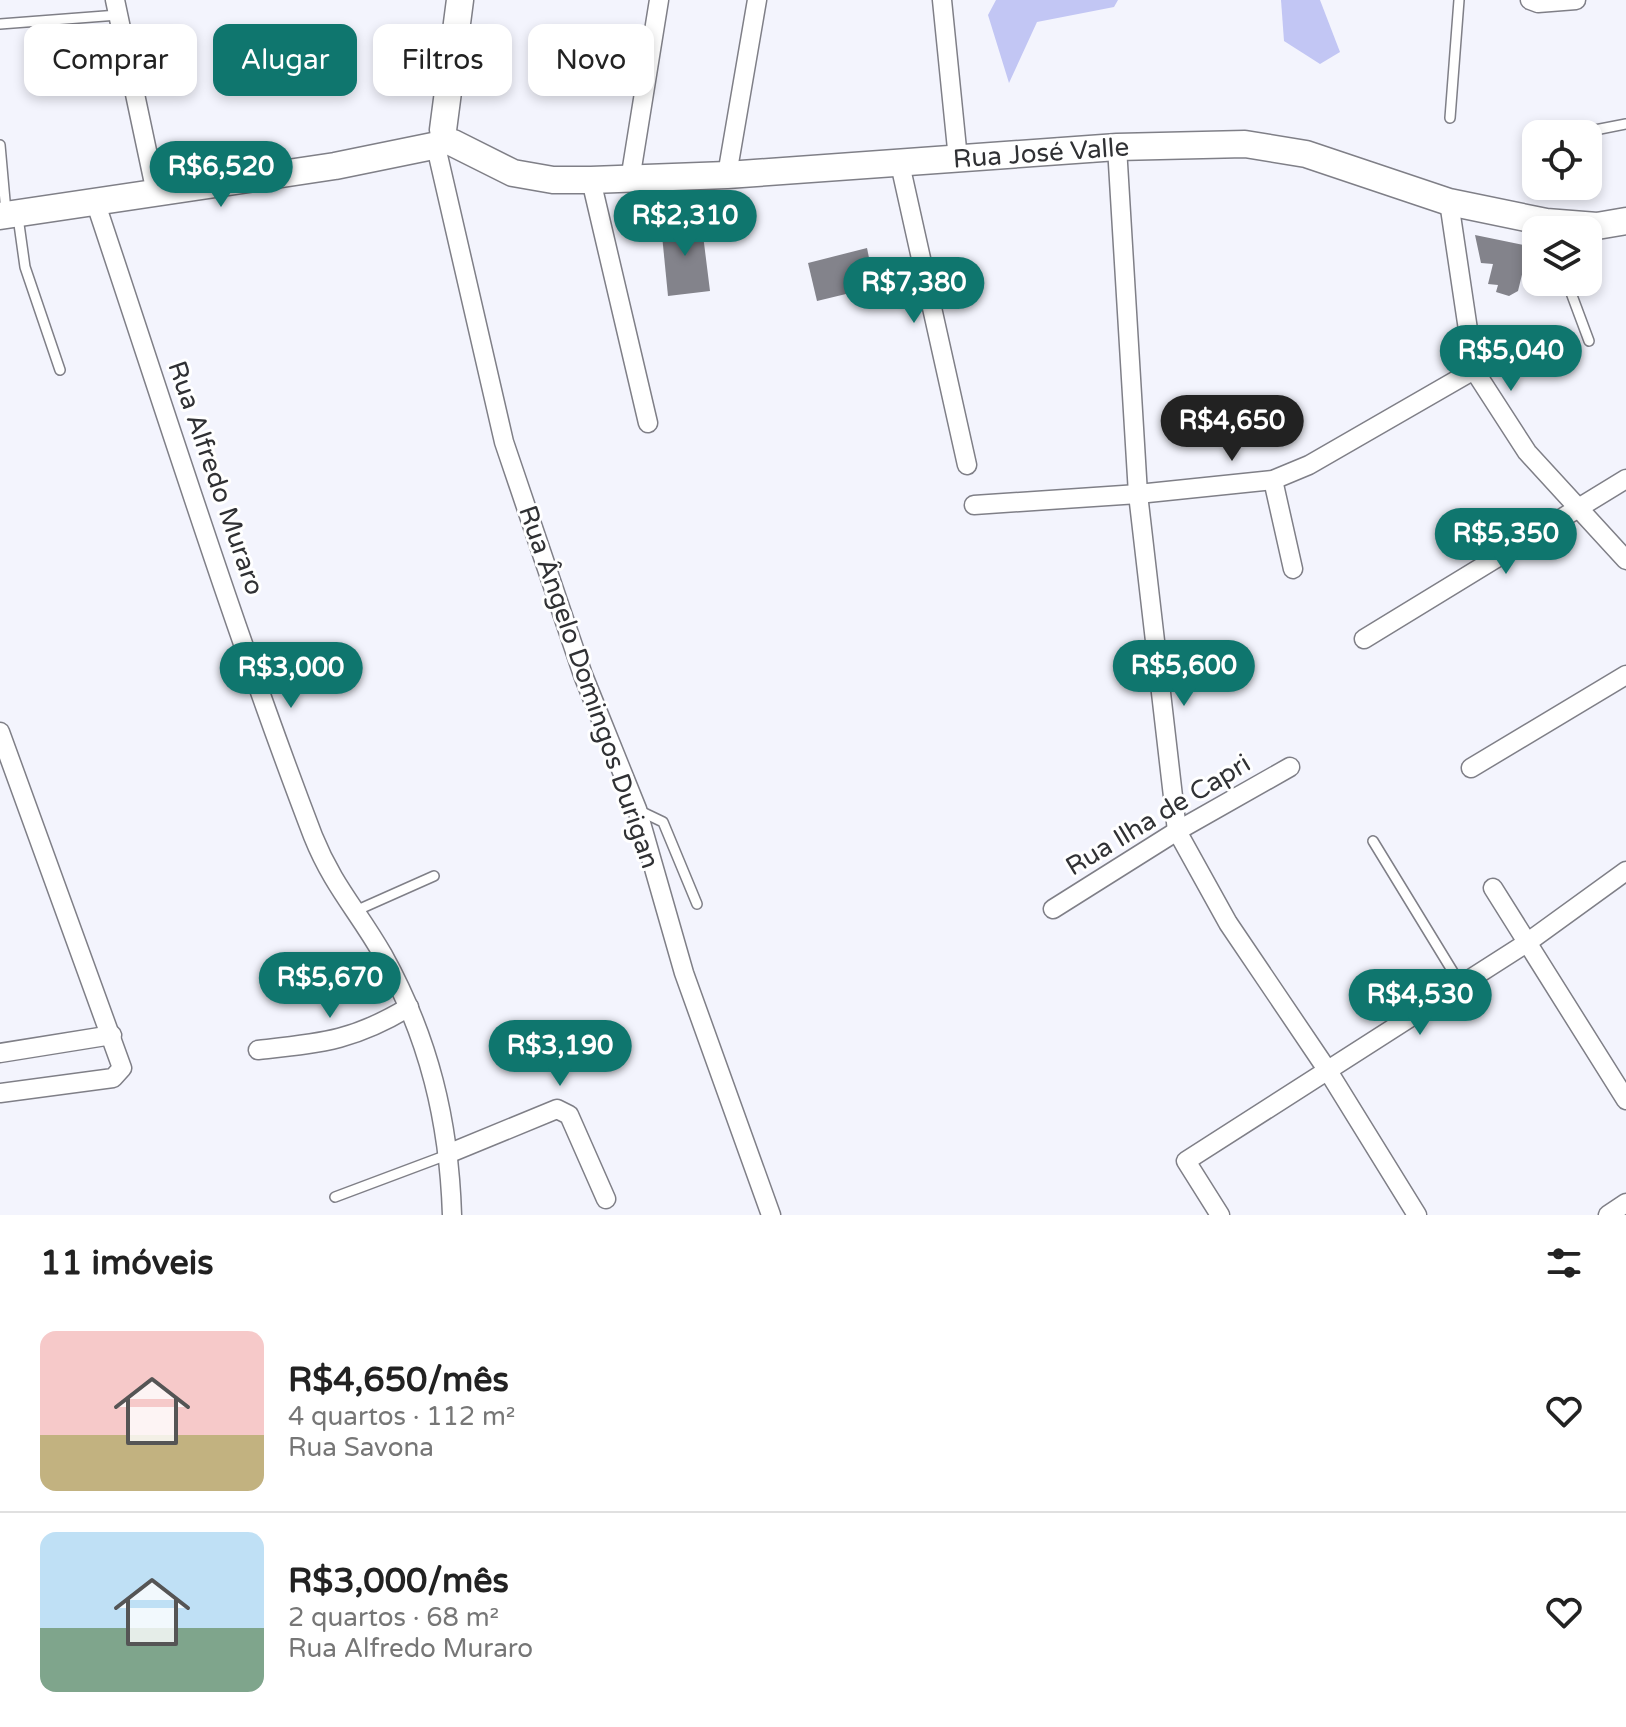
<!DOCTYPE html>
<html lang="pt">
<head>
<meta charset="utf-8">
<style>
	:root { --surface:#fff; --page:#f6f6f6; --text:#222; --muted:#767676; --line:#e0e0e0; --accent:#0f766e }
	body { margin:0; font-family:"Varela Round",sans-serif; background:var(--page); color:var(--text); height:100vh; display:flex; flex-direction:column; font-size:30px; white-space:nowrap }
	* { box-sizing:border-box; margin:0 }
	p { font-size:26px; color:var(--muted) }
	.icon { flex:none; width:44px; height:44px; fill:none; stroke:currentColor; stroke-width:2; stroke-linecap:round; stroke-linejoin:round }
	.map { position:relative; height:1215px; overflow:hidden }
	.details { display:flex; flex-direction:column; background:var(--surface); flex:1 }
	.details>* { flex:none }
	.banner { position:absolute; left:24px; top:24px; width:800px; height:72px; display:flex; gap:16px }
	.controls { position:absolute; left:1522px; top:120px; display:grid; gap:16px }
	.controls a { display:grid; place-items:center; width:80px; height:80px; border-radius:16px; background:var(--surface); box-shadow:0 4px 12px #0003; font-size:40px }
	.price { position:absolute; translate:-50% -68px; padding:0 18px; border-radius:28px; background:var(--accent); color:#fff; font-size:26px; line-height:52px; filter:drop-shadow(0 2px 4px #0008) }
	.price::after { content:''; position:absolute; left:50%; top:48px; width:24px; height:18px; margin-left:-12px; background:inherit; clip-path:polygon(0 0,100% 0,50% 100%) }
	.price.on { background:#222; color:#fff }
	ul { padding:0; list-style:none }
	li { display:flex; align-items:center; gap:24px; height:200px; padding:0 40px }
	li+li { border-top:2px solid var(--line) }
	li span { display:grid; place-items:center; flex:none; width:224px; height:160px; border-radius:16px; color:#555 }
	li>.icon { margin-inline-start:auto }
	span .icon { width:96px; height:96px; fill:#fffc; stroke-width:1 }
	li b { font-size:34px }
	h2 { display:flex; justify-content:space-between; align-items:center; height:96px; padding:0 40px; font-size:34px }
	.chip { padding:0 28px; border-radius:16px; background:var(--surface); box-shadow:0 4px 12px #0003; font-size:28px; line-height:72px }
	.chip.on { background:var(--accent); color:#fff }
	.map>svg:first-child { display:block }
	.green { fill:#c2c6f4 }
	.building { fill:#83838b }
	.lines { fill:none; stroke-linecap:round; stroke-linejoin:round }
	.lane-casing { stroke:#7f7f87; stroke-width:12 }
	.street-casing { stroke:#7f7f87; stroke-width:21 }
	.secondary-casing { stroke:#7f7f87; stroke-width:29 }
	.lane { stroke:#fff; stroke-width:9 }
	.street { stroke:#fff; stroke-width:18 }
	.secondary { stroke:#fff; stroke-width:26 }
	.labels { text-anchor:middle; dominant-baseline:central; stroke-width:6; stroke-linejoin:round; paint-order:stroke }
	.street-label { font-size:26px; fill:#303134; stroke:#fff }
</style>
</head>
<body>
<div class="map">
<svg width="1626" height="1215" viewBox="0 0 1626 1215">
	<rect width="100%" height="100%" fill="#f3f4fd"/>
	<g class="green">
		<path d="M996 0H1118L1114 7 1037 22 1009 83 988 15Z"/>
		<path d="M1281 0H1320L1340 52 1320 64 1284 41Z"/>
	</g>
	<g class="building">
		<path d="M701 219 710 291 668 296 661 225Z"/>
		<path d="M1475 235 1529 246 1518 291 1509 296 1496 292 1498 285 1488 284 1493 264 1481 263Z"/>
		<path d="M867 248 875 287 817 301 808 263Z"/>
	</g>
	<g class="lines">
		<defs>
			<g id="lane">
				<path d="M0 24 118 15"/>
				<path d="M1450 118 1459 0"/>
				<path d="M1595 130 1626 124"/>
				<path d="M0 145 6 212"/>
				<path d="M18 217 25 267 60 370"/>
				<path d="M1567 282 1589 341"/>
				<path d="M640 811 663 822 697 904"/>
				<path d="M1373 841 1461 985"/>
				<path d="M353 912 434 876"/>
				<path d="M335 1197 447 1155"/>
			</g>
			<g id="street">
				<path d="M115 0 156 193"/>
				<path d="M942 0 958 159"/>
				<path d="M1530 0 1538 3 1576 0"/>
				<path d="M1117 147 1138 494 1177 831 1228 923 1328 1071 1417 1215"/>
				<path d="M437 151 504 442 583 675 637 809 684 973 771 1215"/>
				<path d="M900 164 967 465"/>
				<path d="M727 175 757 0"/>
				<path d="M591 180 648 423"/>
				<path d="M630 180 659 0"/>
				<path d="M95 201C166 413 233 627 313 836 333 886 358 911 383 955 429 1038 449 1121 452 1215"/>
				<path d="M1449 202 1474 370 1527 452 1626 560"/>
				<path d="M1273 480 1293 569"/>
				<path d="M974 505 1138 494 1273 480 1309 465 1474 370"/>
				<path d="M1364 639 1626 479"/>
				<path d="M0 732 122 1068 113 1078 0 1093"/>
				<path d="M1471 768 1626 675"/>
				<path d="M1493 888 1626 1100"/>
				<path d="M1053 909 1177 831 1290 767"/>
				<path d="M258 1050C321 1043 353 1041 409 1007"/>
				<path d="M0 1053 112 1035"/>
				<path d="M450 1153 557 1109 569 1115 606 1199"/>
				<path d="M1220 1215 1186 1161 1528 942 1626 871"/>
				<path d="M1608 1215 1626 1203"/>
			</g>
			<g id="secondary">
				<path d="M443 130 460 0"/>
				<path d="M453 143 513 173 553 180H591L727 175 1117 147 1245 144 1306 154 1449 202 1546 222 1597 226 1626 221"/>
				<path d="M0 216 335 166 433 146"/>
			</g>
		</defs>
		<use href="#lane" class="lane-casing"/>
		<use href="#street" class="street-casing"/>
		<use href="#secondary" class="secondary-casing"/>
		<use href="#lane" class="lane"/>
		<use href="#street" class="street"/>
		<use href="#secondary" class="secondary"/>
	</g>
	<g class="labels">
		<g class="street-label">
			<text transform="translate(1041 153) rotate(-4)">Rua José Valle</text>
			<text transform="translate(216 478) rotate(71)">Rua Alfredo Muraro</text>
			<text transform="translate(589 687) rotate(71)">Rua Ângelo Domingos Durigan</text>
			<text transform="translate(1158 815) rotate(-31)">Rua Ilha de Capri</text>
		</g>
	</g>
</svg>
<div class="controls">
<a><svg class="icon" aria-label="locate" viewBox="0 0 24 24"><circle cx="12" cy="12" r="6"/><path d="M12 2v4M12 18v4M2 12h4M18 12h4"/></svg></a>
<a><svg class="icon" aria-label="layers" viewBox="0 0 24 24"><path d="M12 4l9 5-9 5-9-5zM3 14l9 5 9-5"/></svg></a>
</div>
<b class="price" style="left:221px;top:209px">R$6,520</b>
<b class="price" style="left:685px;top:258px">R$2,310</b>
<b class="price" style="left:914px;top:325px">R$7,380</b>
<b class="price" style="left:1511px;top:393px">R$5,040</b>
<b class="price on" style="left:1232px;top:463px">R$4,650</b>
<b class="price" style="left:1506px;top:576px">R$5,350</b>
<b class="price" style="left:1184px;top:708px">R$5,600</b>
<b class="price" style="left:291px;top:710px">R$3,000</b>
<b class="price" style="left:330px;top:1020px">R$5,670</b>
<b class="price" style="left:1420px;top:1037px">R$4,530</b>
<b class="price" style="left:560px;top:1088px">R$3,190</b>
<div class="banner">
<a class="chip">Comprar</a>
<a class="chip on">Alugar</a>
<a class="chip">Filtros</a>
<a class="chip">Novo</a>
</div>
</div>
<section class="details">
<h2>11 imóveis<svg class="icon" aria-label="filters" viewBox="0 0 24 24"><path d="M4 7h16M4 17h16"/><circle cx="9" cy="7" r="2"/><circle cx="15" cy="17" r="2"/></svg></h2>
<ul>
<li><span style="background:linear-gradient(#f6c9c9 65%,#c2b280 0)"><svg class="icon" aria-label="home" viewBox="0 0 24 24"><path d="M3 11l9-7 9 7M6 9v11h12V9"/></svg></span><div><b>R$4,650/mês</b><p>4 quartos · 112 m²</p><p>Rua Savona</p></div><svg class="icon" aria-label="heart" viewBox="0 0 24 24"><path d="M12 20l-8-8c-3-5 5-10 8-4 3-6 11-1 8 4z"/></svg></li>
<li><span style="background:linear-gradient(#bfe0f5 60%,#7fa58c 0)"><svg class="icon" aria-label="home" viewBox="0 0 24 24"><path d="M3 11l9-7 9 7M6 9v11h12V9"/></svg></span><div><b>R$3,000/mês</b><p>2 quartos · 68 m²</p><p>Rua Alfredo Muraro</p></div><svg class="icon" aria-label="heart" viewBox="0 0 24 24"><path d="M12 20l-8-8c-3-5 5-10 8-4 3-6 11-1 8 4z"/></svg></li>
</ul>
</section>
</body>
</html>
